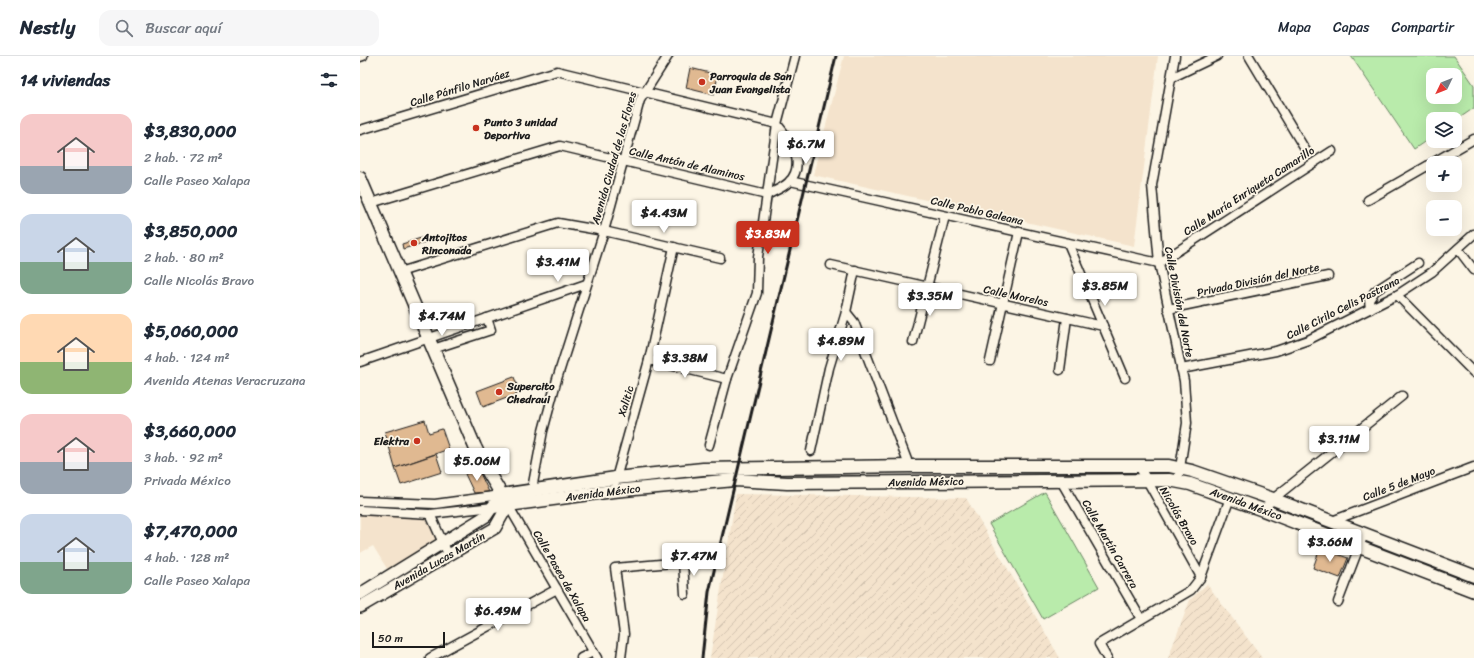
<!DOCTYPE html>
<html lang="es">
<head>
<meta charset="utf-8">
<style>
	:root { --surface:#fff; --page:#f6f6f7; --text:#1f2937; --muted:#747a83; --line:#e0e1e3; --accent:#c8321e }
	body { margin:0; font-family:Sriracha,sans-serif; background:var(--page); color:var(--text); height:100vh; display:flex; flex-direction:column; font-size:15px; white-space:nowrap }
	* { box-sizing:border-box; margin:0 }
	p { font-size:13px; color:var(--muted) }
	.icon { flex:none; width:22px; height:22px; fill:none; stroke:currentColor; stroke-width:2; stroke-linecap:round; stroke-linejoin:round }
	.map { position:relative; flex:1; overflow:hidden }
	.panel { display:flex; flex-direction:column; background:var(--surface); width:360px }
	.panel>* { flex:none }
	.needle { width:26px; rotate:227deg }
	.buttons { position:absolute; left:1066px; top:12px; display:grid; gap:8px }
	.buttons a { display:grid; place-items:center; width:36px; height:36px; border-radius:8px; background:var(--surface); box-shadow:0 4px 16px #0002; font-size:20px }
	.scale { position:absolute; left:12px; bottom:10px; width:73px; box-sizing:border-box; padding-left:4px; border:2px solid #1c1c1c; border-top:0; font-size:11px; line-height:14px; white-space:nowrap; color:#1c1c1c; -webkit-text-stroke:3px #fcf5e5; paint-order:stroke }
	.price { position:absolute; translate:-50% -34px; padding:0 9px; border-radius:4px; background:#fff; color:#222; font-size:13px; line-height:26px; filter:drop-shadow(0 1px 2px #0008) }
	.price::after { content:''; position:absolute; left:50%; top:24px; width:12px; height:9px; margin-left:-6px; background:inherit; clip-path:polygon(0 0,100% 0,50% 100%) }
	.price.selected { background:var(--accent); color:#fff }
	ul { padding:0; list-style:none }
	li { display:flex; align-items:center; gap:12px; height:100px; padding:0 20px }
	li span { display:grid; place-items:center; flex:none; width:112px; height:80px; border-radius:12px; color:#555 }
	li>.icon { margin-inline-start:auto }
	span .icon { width:48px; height:48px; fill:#fffc; stroke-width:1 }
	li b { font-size:17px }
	h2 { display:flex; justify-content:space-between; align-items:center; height:48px; padding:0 20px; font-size:17px }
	header { display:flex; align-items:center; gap:24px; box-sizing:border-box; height:56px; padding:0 20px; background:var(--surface); border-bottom:1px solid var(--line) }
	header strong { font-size:19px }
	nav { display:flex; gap:22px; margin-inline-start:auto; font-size:14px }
	.search { width:280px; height:36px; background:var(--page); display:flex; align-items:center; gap:10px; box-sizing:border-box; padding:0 14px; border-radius:12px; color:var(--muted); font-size:15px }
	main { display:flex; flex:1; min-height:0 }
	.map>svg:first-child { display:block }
	.built { fill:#f4e3cc }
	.industrial { fill:url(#industrial-furrows) }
	.park { fill:#b9ebab; stroke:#6a8464; fill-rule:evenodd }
	.building { fill:#e0b991; stroke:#1c1c1c }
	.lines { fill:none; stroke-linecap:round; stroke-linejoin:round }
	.minor-casing { stroke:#1c1c1c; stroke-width:11 }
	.tertiary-casing { stroke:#1c1c1c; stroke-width:14 }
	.secondary-casing { stroke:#1c1c1c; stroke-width:15 }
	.minor { stroke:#fcf5e5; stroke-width:8 }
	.tertiary { stroke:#fcf5e5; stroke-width:11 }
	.secondary { stroke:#fcf5e5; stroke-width:12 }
	.rail { stroke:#1c1c1c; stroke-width:3 }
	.poi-dot { fill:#c8321e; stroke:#fcf5e5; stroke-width:1.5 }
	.labels { text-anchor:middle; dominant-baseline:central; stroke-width:3.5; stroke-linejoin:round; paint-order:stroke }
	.poi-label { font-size:11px; font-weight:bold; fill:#1c1c1c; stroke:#fcf5e5; text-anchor:start }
	.street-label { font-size:11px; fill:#1c1c1c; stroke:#fcf5e5 }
</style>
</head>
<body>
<header>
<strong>Nestly</strong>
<div class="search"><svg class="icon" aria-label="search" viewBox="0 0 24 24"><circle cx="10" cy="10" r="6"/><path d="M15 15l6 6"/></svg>Buscar aquí</div>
<nav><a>Mapa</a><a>Capas</a><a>Compartir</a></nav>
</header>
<main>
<section class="panel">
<h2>14 viviendas<svg class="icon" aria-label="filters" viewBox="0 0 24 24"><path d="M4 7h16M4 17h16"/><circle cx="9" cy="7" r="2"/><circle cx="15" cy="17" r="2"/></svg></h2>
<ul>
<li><span style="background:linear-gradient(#f6c9c9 65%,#9aa5b1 0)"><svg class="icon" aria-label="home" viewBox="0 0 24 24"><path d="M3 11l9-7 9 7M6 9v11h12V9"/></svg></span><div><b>$3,830,000</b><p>2 hab. · 72 m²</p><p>Calle Paseo Xalapa</p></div></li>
<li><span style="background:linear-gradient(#c9d6e8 60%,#7fa58c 0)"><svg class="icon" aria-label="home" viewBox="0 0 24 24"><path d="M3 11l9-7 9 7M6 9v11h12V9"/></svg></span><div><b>$3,850,000</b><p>2 hab. · 80 m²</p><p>Calle Nicolás Bravo</p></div></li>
<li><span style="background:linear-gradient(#ffd9b3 60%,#8fb573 0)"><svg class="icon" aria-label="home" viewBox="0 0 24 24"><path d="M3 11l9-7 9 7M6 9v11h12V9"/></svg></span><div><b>$5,060,000</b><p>4 hab. · 124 m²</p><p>Avenida Atenas Veracruzana</p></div></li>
<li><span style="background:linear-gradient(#f6c9c9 60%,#9aa5b1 0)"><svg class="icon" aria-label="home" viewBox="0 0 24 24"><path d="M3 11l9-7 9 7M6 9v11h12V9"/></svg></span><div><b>$3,660,000</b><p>3 hab. · 92 m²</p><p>Privada México</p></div></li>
<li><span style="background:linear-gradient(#c9d6e8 60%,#7fa58c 0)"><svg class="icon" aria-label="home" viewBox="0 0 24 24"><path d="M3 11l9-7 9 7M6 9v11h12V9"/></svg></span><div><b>$7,470,000</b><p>4 hab. · 128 m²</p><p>Calle Paseo Xalapa</p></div></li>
</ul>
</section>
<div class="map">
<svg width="1114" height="602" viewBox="0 0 1114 602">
	<defs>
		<pattern id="industrial-furrows" width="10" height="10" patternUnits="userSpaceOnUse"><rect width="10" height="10" fill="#f4e3cc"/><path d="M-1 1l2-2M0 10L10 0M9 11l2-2" fill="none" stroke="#d1c2af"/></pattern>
	</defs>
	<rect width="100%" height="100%" fill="#fcf5e5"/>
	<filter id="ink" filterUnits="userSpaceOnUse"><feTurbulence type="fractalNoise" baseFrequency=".025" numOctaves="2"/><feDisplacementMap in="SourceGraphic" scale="8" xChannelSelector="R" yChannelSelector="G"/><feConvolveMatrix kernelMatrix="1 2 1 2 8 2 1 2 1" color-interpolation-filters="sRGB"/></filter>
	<g filter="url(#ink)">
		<g class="built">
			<path d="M484 0H798L774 190 453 119Z"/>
			<path d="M0 458 66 462 78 486 29 516 13 490 0 497Z"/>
		</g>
		<g class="industrial">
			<path d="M376 438 606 442 700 602H350Z"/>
			<path d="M847 528 902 602H808L830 544Z"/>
		</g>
		<g class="park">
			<path d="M991 0H1094L1114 29V52L1095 65V63H1073V80L1054 93ZM1073 19H1095V41H1073Z"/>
			<path d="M685 436 739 531 683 563 629 468Z"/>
		</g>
		<g class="building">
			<path d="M330 12 358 19 354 39 326 32Z"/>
			<path d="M64 181 66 186 43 193 42 188Z"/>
			<path d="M154 321 160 337 123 351 117 335Z"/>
			<path d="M65 364 69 377 82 373 89 393 35 412 25 376Z"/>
			<path d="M76 398 82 416 41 429 35 412Z"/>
			<path d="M118 413 129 436 114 437 105 418Z"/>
			<path d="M960 492 988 502 980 522 953 512Z"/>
		</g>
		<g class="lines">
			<defs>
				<g id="minor">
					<path d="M815 0 792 129 799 207 824 325 827 367 818 425"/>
					<path d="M889 0 946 95"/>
					<path d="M0 1 3 0"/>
					<path d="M811 22 857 0"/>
					<path d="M0 74 197 15 417 68C429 82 447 108 429 126 423 132 414 135 407 139L200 90 11 147"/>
					<path d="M430 125 799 207 972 95"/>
					<path d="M1008 144 1114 83"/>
					<path d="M708 187 765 322"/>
					<path d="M1098 193 1114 214"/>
					<path d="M471 209 743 270"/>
					<path d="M40 216 198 167 244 175 360 202"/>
					<path d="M1037 239 1114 317"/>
					<path d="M808 253 968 220"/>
					<path d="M1010 253 1009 244 1015 235 1058 207"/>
					<path d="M486 256 494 266 547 404"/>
					<path d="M553 286 585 160"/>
					<path d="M73 293 131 274 127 262"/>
					<path d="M289 304 367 323"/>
					<path d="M630 305 659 176"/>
					<path d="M0 306 226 228"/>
					<path d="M821 313 916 295 948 284 1037 239 1072 216 1114 178"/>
					<path d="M700 314 707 262"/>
					<path d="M349 389 367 323 397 237 398 201 417 68 435 0"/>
					<path d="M451 395 469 312 486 256 495 214"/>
					<path d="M779 410 841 521"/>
					<path d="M701 425 781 563"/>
					<path d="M255 426 289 304 314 191"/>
					<path d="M171 438 183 375 197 323 244 175 280 44 308 0"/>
					<path d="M0 445 75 448 141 439"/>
					<path d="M148 449 237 602"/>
					<path d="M0 454 70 458 133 451"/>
					<path d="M903 454 913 443 1042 340"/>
					<path d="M70 458 88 498"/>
					<path d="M972 465 1114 411"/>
					<path d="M978 546 1004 478"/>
					<path d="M70 602 197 533"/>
					<path d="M221 602 233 596"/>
					<path d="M261 602 264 578 255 512 323 506 325 538"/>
					<path d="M747 602 739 588 831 534 841 521 870 442"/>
				</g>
				<g id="tertiary">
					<path d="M0 538 126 460 141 439"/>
					<path d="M0 551 135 472 148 449"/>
				</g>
				<g id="secondary">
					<path d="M0 122 115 391 125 411 146 446"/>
					<path d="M141 439 256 422 343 413 551 410H809L832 415 913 443 1114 520"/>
					<path d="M133 451 253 435 375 424 427 427 809 424 830 428 903 454 1114 535"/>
				</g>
			</defs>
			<use href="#minor" class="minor-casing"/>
			<use href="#tertiary" class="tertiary-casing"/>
			<use href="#secondary" class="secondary-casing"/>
			<use href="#minor" class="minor"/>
			<use href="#tertiary" class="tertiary"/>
			<use href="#secondary" class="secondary"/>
			<path class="rail" d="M342 602 349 536 476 0"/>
		</g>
	</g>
	<g class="poi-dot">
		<circle cx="342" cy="26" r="4"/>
		<circle cx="116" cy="72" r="4"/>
		<circle cx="54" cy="187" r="4"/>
		<circle cx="139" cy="336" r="4"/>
		<circle cx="57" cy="385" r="4"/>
	</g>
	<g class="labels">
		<g class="poi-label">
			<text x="350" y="20">Parroquia de San<tspan x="350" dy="13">Juan Evangelista</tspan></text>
			<text x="124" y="66">Punto 3 unidad<tspan x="124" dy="13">Deportiva</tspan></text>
			<text x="62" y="181">Antojitos<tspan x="62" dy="13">Rinconada</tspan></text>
			<text x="147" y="330">Supercito<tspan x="147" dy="13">Chedraui</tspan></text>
			<text x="49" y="385" text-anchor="end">Elektra</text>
		</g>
		<g class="street-label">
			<text transform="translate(100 32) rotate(-17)">Calle Pánfilo Narváez</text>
			<text transform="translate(254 102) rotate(-74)">Avenida Ciudad de las Flores</text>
			<text transform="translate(327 108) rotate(13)">Calle Antón de Alaminos</text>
			<text transform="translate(889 135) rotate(-33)">Calle María Enriqueta Camarillo</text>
			<text transform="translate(617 155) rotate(13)">Calle Pablo Galeana</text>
			<text transform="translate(898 224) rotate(-12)">Privada División del Norte</text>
			<text transform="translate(656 240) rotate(12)">Calle Morelos</text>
			<text transform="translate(819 246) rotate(79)">Calle División del Norte</text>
			<text transform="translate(983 252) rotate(-27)">Calle Cirilo Celis Pastrana</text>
			<text transform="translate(266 345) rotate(-74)">Xalitic</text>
			<text transform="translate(566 426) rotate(-1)">Avenida México</text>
			<text transform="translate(1039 428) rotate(-21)">Calle 5 de Mayo</text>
			<text transform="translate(243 437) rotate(-7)">Avenida México</text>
			<text transform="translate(886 448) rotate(20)">Avenida México</text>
			<text transform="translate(819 460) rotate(60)">Nicolás Bravo</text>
			<text transform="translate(750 488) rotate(60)">Calle Martín Carrera</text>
			<text transform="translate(79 505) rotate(-30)">Avenida Lucas Martín</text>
			<text transform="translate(202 520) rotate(60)">Calle Paseo de Xalapa</text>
		</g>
	</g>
</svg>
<div class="buttons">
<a><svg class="needle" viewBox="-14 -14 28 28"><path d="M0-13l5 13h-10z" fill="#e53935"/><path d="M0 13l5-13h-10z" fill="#747a83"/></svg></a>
<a><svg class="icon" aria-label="layers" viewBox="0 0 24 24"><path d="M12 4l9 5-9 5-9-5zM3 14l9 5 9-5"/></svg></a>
<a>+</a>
<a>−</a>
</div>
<div class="scale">50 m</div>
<b class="price" style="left:446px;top:109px">$6.7M</b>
<b class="price" style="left:304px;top:178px">$4.43M</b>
<b class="price selected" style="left:408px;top:199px">$3.83M</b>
<b class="price" style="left:198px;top:227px">$3.41M</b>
<b class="price" style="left:745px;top:251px">$3.85M</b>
<b class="price" style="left:570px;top:261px">$3.35M</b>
<b class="price" style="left:82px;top:281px">$4.74M</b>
<b class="price" style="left:481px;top:306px">$4.89M</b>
<b class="price" style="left:325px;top:323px">$3.38M</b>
<b class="price" style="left:979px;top:404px">$3.11M</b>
<b class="price" style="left:117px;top:426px">$5.06M</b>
<b class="price" style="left:970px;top:507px">$3.66M</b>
<b class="price" style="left:334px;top:521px">$7.47M</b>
<b class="price" style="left:138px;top:576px">$6.49M</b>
</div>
</main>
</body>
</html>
